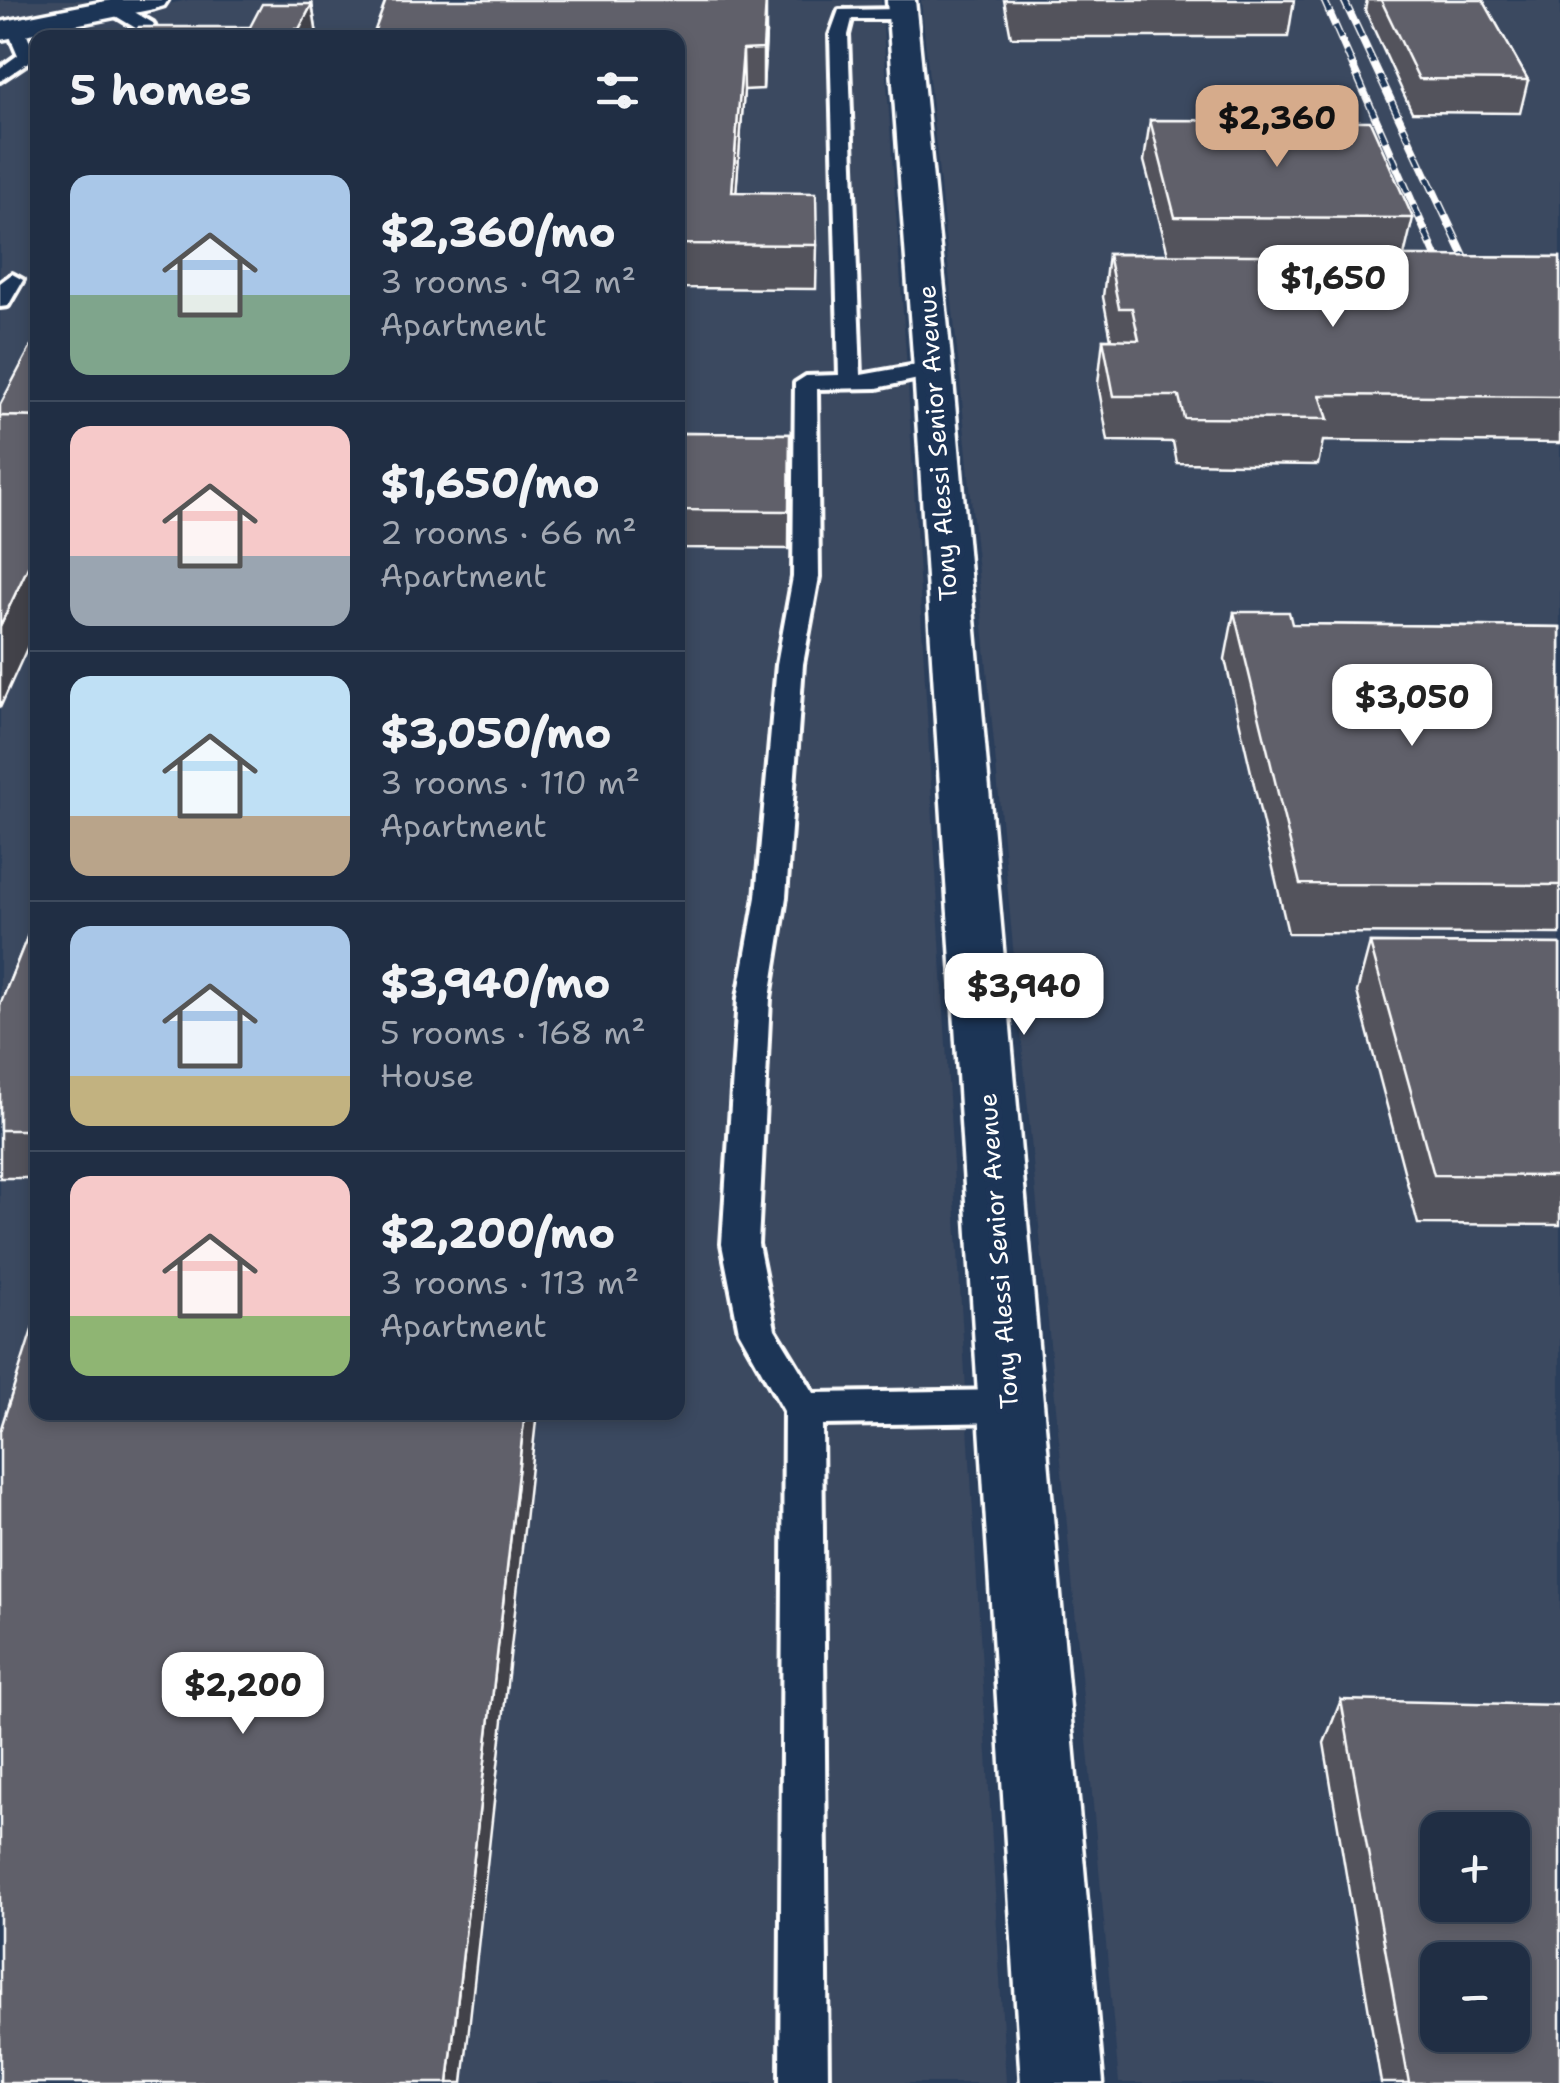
<!DOCTYPE html>
<html lang="en">
<head>
<meta charset="utf-8">
<style>
	:root { --surface:#202e44; --page:#2d3a4f; --text:#f1f3f6; --muted:#a2a8b2; --line:#3d4a5d; --accent:#d6ab8b }
	body { margin:0; font-family:"Shantell Sans",sans-serif; background:var(--page); color:var(--text); height:100vh; display:flex; flex-direction:column; font-size:38px; white-space:nowrap }
	* { box-sizing:border-box; margin:0 }
	p { font-size:32px; color:var(--muted) }
	.icon { flex:none; width:55px; height:55px; fill:none; stroke:currentColor; stroke-width:2; stroke-linecap:round; stroke-linejoin:round }
	.map { position:relative; flex:1; overflow:hidden }
	.sheet { position:absolute; left:30px; top:30px; width:655px; height:1390px; display:flex; flex-direction:column; background:var(--surface); border-radius:20px; box-shadow:0 5px 15px #0003,0 0 0 2px var(--line) }
	.sheet>* { flex:none }
	.buttons { position:absolute; left:1420px; top:1812px; display:grid; gap:20px }
	.buttons a { display:grid; place-items:center; width:110px; height:110px; border-radius:20px; background:var(--surface); box-shadow:0 5px 15px #0003,0 0 0 2px var(--line); font-size:50px }
	.price { position:absolute; translate:-50% -85px; padding:0 22px; border-radius:20px; background:#fff; color:#222; font-size:32px; line-height:65px; filter:drop-shadow(0 2px 5px #0008) }
	.price::after { content:''; position:absolute; left:50%; top:60px; width:30px; height:22px; margin-left:-15px; background:inherit; clip-path:polygon(0 0,100% 0,50% 100%) }
	.price.active { background:var(--accent); color:#111 }
	ul { padding:0; list-style:none }
	li { display:flex; align-items:center; gap:30px; height:250px; padding:0 40px }
	li+li { border-top:2px solid var(--line) }
	li span { display:grid; place-items:center; flex:none; width:280px; height:200px; border-radius:20px; color:#555 }
	li>.icon { margin-inline-start:auto }
	span .icon { width:120px; height:120px; fill:#fffc; stroke-width:1 }
	li b { font-size:42px }
	h2 { display:flex; justify-content:space-between; align-items:center; height:120px; padding:0 40px; font-size:42px }
	.map>svg:first-child { display:block }
	.built { fill:#3a4860; fill-rule:evenodd }
	.lines { fill:none; stroke-linecap:round; stroke-linejoin:round }
	.service-casing { stroke:#fff; stroke-width:8 }
	.minor-casing { stroke:#fff; stroke-width:7 }
	.tertiary-casing { stroke:#fff; stroke-width:7 }
	.service { fill:#1d3557; fill-rule:evenodd }
	.minor { fill:#1d3557; fill-rule:evenodd }
	.tertiary { fill:#1d3557; fill-rule:evenodd }
	.rail-casing { stroke:#fff; stroke-width:8 }
	.rail { stroke:#1d3557; stroke-width:5; stroke-dasharray:14; stroke-linecap:butt }
	.wall { fill:#53535b; stroke:#fff; stroke-width:2.5 }
	.shaded-wall { fill:#43434a; stroke:#fff; stroke-width:2.5 }
	.building { fill:#60606a; stroke:#fff; stroke-width:2.5; fill-rule:evenodd }
	.labels { text-anchor:middle; dominant-baseline:central; stroke-width:10; stroke-linejoin:round; paint-order:stroke }
	.street-label { font-size:25px; fill:#fff; stroke:#1d3557 }
</style>
</head>
<body>
<div class="map">
<svg width="1560" height="2083" viewBox="0 0 1560 2083">
	<rect width="100%" height="100%" fill="#2a3e5b"/>
	<filter id="ink" filterUnits="userSpaceOnUse"><feTurbulence type="fractalNoise" baseFrequency=".01" numOctaves="2"/><feDisplacementMap in="SourceGraphic" scale="20" xChannelSelector="R" yChannelSelector="G"/><feConvolveMatrix kernelMatrix="1 2 1 2 8 2 1 2 1" color-interpolation-filters="sRGB"/></filter>
	<g filter="url(#ink)">
		<g class="built">
			<path d="M0 0H120L0 23Z"/>
			<path d="M188 0H881L907 369 1006 2083H0V37ZM38 38H678V1412H38Z"/>
			<path d="M921 0H1560V2083H1119L959 369ZM1438 1830H1512V1905H1438ZM1438 1960H1512V2035H1438Z"/>
		</g>
		<g class="lines">
			<defs>
				<g id="service">
					<path d="M110 0H126L124 6 153 23 159 38H141L139 30 109 12Z"/>
					<path d="M839 10 902 9 911 14 902 19H852L848 35 861 375 933 362 944 369 941 374 877 388 817 389 819 577 803 664 786 897 770 998 758 1244 775 1329 814 1393 1010 1390 1023 1395 1029 1406 1023 1417 1010 1422 822 1425 828 2083H780L784 1411 739 1331 722 1244 738 998 756 897 777 664 793 577 795 383 806 376 839 375 830 35Z"/>
					<path d="M16 24 25 29 36 57 0 81V68L18 55 7 29Z"/>
					<path d="M12 274 23 280 8 306 0 307V283Z"/>
				</g>
				<path id="minor" d="M887 0H915L952 369 1103 2083H1021L914 369Z"/>
				<path id="tertiary" d="M111 0H168L164 6 154 9 0 40V22Z"/>
			</defs>
			<use href="#service" class="service-casing"/>
			<use href="#minor" class="minor-casing"/>
			<use href="#tertiary" class="tertiary-casing"/>
			<use href="#service" class="service"/>
			<use href="#minor" class="minor"/>
			<use href="#tertiary" class="tertiary"/>
			<defs>
				<g id="rail">
					<path d="M1324 0 1442 270"/>
					<path d="M1344 0 1470 269"/>
				</g>
			</defs>
			<use href="#rail" class="rail-casing"/>
			<use href="#rail" class="rail"/>
		</g>
		<g class="wall">
			<path d="M1004 0H1294L1288 37H1011Z"/>
			<path d="M1367 0H1483L1528 80 1520 113 1412 112 1365 10Z"/>
			<path d="M312 4 317 35 316 38H132L250 27Z"/>
			<path d="M766 32 763 89 744 90 736 192 817 245 816 289 678 288V38Z"/>
			<path d="M1150 120 1413 218 1404 256 1560 257V443L1323 441 1318 465 1177 463 1173 442 1108 441 1098 384 1103 339H1111L1103 297 1108 254H1168L1144 161Z"/>
			<path d="M678 433 790 434 789 549 678 548Z"/>
			<path d="M1234 612 1292 624 1560 627V934L1288 933 1225 659Z"/>
			<path d="M38 910V1178H0V1005Z"/>
			<path d="M1370 943 1560 944V1225L1418 1224 1357 992Z"/>
			<path d="M1341 1700 1560 2083H1381L1324 1743Z"/>
		</g>
		<g class="shaded-wall">
			<path d="M766 0V32L763 89V49Z"/>
			<path d="M312 4 317 35 316 38H300L299 29Z"/>
			<path d="M743 50 744 90 733 234 732 192Z"/>
			<path d="M38 546V624L0 708V626Z"/>
			<path d="M525 1412H537L463 2083H448Z"/>
		</g>
		<g class="building">
			<path d="M386 0H766L763 49 743 50 732 192 816 193 817 245 678 244V38H372Z"/>
			<path d="M1381 0H1483L1528 80 1419 79Z"/>
			<path d="M262 4H312L299 29H294L290 38H132L139 27H250Z"/>
			<path d="M1150 120 1370 121 1413 218 1175 217Z"/>
			<path d="M1108 254 1560 257V397L1320 395 1328 419 1184 418 1179 396H1114L1103 339 1139 340 1132 308H1119Z"/>
			<path d="M38 333V417L0 416V405Z"/>
			<path d="M0 416 38 417V546L0 626Z"/>
			<path d="M678 433 790 434 789 511 678 510Z"/>
			<path d="M1234 612H1289L1292 624 1560 627V885L1300 884Z"/>
			<path d="M38 910V1130H0V1005Z"/>
			<path d="M1370 943 1560 944V1176L1434 1175Z"/>
			<path d="M38 1311V1412H525L448 2083H0V1431Z"/>
			<path d="M1341 1700 1560 1705V2083H1409ZM1438 1830H1512V1905H1438ZM1438 1960H1512V2035H1438Z"/>
		</g>
	</g>
	<g class="labels">
		<g class="street-label">
			<text transform="translate(937 443) rotate(-94)">Tony Alessi Senior Avenue</text>
			<text transform="translate(998 1251) rotate(-94)">Tony Alessi Senior Avenue</text>
		</g>
	</g>
</svg>
<div class="buttons">
<a>+</a>
<a>−</a>
</div>
<b class="price active" style="left:1277px;top:170px">$2,360</b>
<b class="price" style="left:1333px;top:330px">$1,650</b>
<b class="price" style="left:1412px;top:749px">$3,050</b>
<b class="price" style="left:1024px;top:1038px">$3,940</b>
<b class="price" style="left:243px;top:1737px">$2,200</b>
<section class="sheet">
<h2>5 homes<svg class="icon" aria-label="filters" viewBox="0 0 24 24"><path d="M4 7h16M4 17h16"/><circle cx="9" cy="7" r="2"/><circle cx="15" cy="17" r="2"/></svg></h2>
<ul>
<li><span style="background:linear-gradient(#a9c7e8 60%,#7fa58c 0)"><svg class="icon" aria-label="home" viewBox="0 0 24 24"><path d="M3 11l9-7 9 7M6 9v11h12V9"/></svg></span><div><b>$2,360/mo</b><p>3 rooms · 92 m²</p><p>Apartment</p></div></li>
<li><span style="background:linear-gradient(#f6c9c9 65%,#9aa5b1 0)"><svg class="icon" aria-label="home" viewBox="0 0 24 24"><path d="M3 11l9-7 9 7M6 9v11h12V9"/></svg></span><div><b>$1,650/mo</b><p>2 rooms · 66 m²</p><p>Apartment</p></div></li>
<li><span style="background:linear-gradient(#bfe0f5 70%,#b9a48a 0)"><svg class="icon" aria-label="home" viewBox="0 0 24 24"><path d="M3 11l9-7 9 7M6 9v11h12V9"/></svg></span><div><b>$3,050/mo</b><p>3 rooms · 110 m²</p><p>Apartment</p></div></li>
<li><span style="background:linear-gradient(#a9c7e8 75%,#c2b280 0)"><svg class="icon" aria-label="home" viewBox="0 0 24 24"><path d="M3 11l9-7 9 7M6 9v11h12V9"/></svg></span><div><b>$3,940/mo</b><p>5 rooms · 168 m²</p><p>House</p></div></li>
<li><span style="background:linear-gradient(#f6c9c9 70%,#8fb573 0)"><svg class="icon" aria-label="home" viewBox="0 0 24 24"><path d="M3 11l9-7 9 7M6 9v11h12V9"/></svg></span><div><b>$2,200/mo</b><p>3 rooms · 113 m²</p><p>Apartment</p></div></li>
</ul>
</section>
</div>
</body>
</html>
